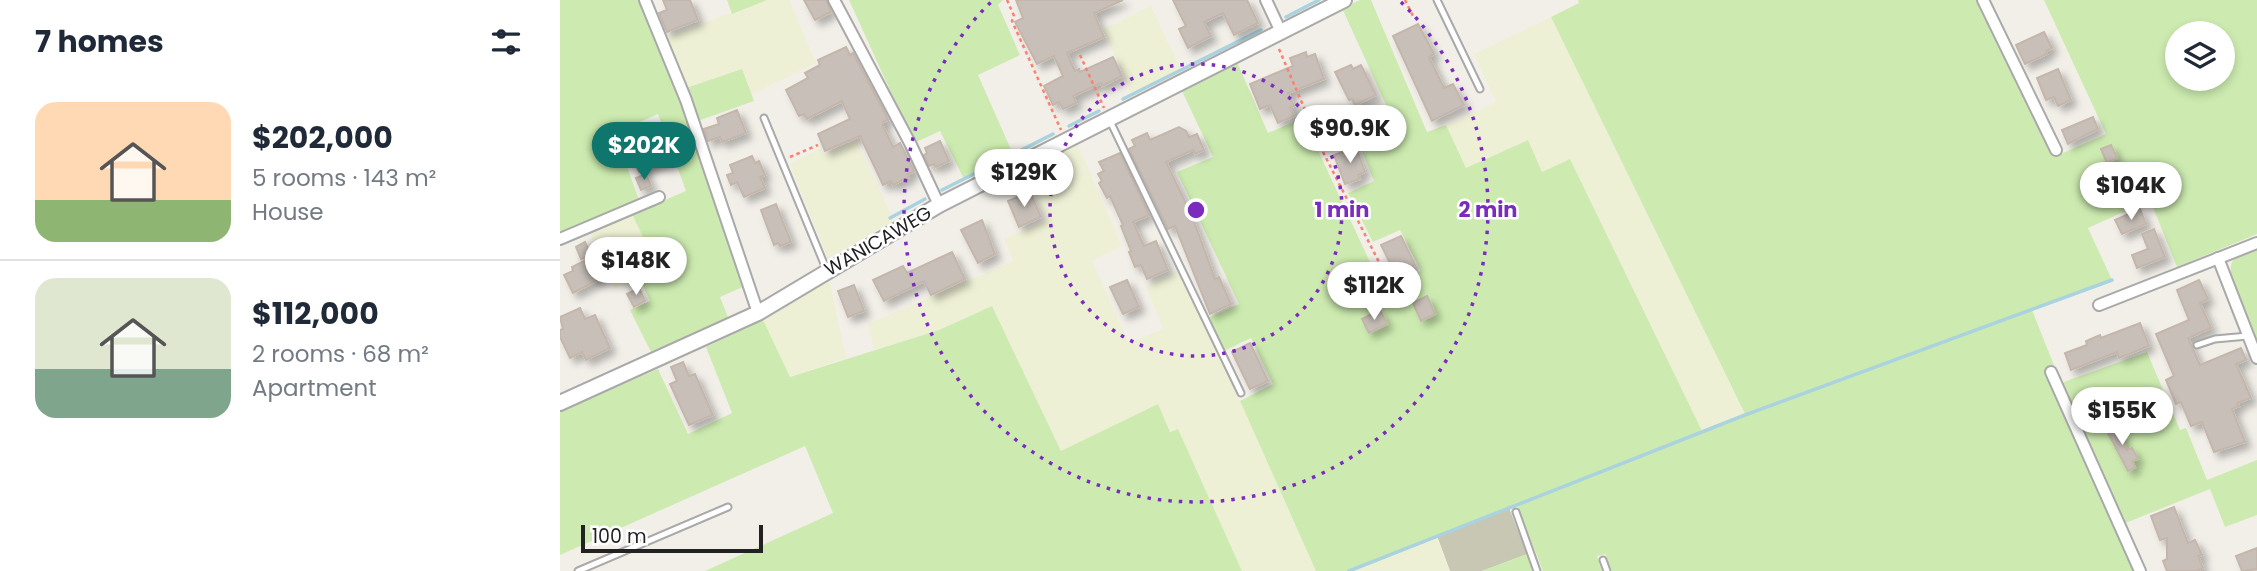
<!DOCTYPE html>
<html lang="en">
<head>
<meta charset="utf-8">
<style>
	:root { --surface:#fff; --page:#f6f6f7; --text:#1f2937; --muted:#747a83; --line:#e0e1e3; --accent:#0f766e }
	body { margin:0; font-family:Poppins,sans-serif; background:var(--page); color:var(--text); height:100vh; display:flex; flex-direction:column; font-size:26px; white-space:nowrap }
	* { box-sizing:border-box; margin:0 }
	p { font-size:23px; color:var(--muted) }
	.icon { flex:none; width:38px; height:38px; fill:none; stroke:currentColor; stroke-width:2; stroke-linecap:round; stroke-linejoin:round }
	.map { position:relative; flex:1; overflow:hidden }
	.panel { display:flex; flex-direction:column; background:var(--surface); width:560px }
	.panel>* { flex:none }
	.tools { position:absolute; left:1605px; top:21px; display:grid; gap:14px }
	.tools a { display:grid; place-items:center; width:70px; height:70px; border-radius:50%; background:var(--surface); box-shadow:0 4px 10px #0003; font-size:35px }
	.scale { position:absolute; left:21px; bottom:18px; width:182px; box-sizing:border-box; padding-left:7px; border:4px solid #222; border-top:0; font-size:19px; line-height:24px; white-space:nowrap; color:#222; -webkit-text-stroke:5px #fff; paint-order:stroke }
	.price { position:absolute; translate:-50% -60px; padding:0 16px; border-radius:24px; background:#fff; color:#222; font-size:23px; line-height:46px; filter:drop-shadow(0 2px 4px #0008) }
	.price::after { content:''; position:absolute; left:50%; top:42px; width:21px; height:16px; margin-left:-10px; background:inherit; clip-path:polygon(0 0,100% 0,50% 100%) }
	.price.current { background:var(--accent); color:#fff }
	ul { padding:0; list-style:none }
	li { display:flex; align-items:center; gap:21px; height:175px; padding:0 35px }
	li+li { border-top:2px solid var(--line) }
	li span { display:grid; place-items:center; flex:none; width:196px; height:140px; border-radius:21px; color:#555 }
	li>.icon { margin-inline-start:auto }
	span .icon { width:84px; height:84px; fill:#fffc; stroke-width:1 }
	li b { font-size:30px }
	h2 { display:flex; justify-content:space-between; align-items:center; height:84px; padding:0 35px; font-size:30px }
	main { display:flex; flex:1; min-height:0 }
	.map>svg:first-child { display:block }
	.construction { fill:#c7c7b4 }
	.farmland { fill:#eef0d5 }
	.grass { fill:#cdebb0; fill-rule:evenodd }
	.lines { fill:none; stroke-linecap:round; stroke-linejoin:round }
	.stream { stroke:#aad3df; stroke-width:3.5 }
	.building { fill:#c7bfb8; stroke:#c4b6ab; stroke-width:2; filter:url(#shadow) }
	.service-casing { stroke:#a9a9a9; stroke-width:9 }
	.minor-casing { stroke:#a9a9a9; stroke-width:14 }
	.tertiary-casing { stroke:#a9a9a9; stroke-width:18 }
	.path { stroke:#fa8072; stroke-width:2.5; stroke-dasharray:3.5 3.5; stroke-linecap:butt }
	.service { stroke:#fff; stroke-width:5 }
	.minor { stroke:#fff; stroke-width:10 }
	.tertiary { stroke:#fff; stroke-width:14 }
	.ring { fill:none; stroke:#7b2cbf; stroke-width:3.5; stroke-dasharray:3.5 7 }
	.labels { text-anchor:middle; dominant-baseline:central; stroke-width:5; stroke-linejoin:round; paint-order:stroke }
	.street-label { font-size:19px; fill:#222; stroke:#fff }
	.centre { fill:#7b2cbf; stroke:#fff; stroke-width:3.5 }
	.ring-label { font-size:21px; text-anchor:middle; font-weight:bold; fill:#7b2cbf; stroke:#fff; stroke-width:5; stroke-linejoin:round; paint-order:stroke }
</style>
</head>
<body>
<main>
<section class="panel">
<h2>7 homes<svg class="icon" aria-label="filters" viewBox="0 0 24 24"><path d="M4 7h16M4 17h16"/><circle cx="9" cy="7" r="2"/><circle cx="15" cy="17" r="2"/></svg></h2>
<ul>
<li><span style="background:linear-gradient(#ffd9b3 70%,#8fb573 0)"><svg class="icon" aria-label="home" viewBox="0 0 24 24"><path d="M3 11l9-7 9 7M6 9v11h12V9"/></svg></span><div><b>$202,000</b><p>5 rooms · 143 m²</p><p>House</p></div></li>
<li><span style="background:linear-gradient(#dfe7d0 65%,#7fa58c 0)"><svg class="icon" aria-label="home" viewBox="0 0 24 24"><path d="M3 11l9-7 9 7M6 9v11h12V9"/></svg></span><div><b>$112,000</b><p>2 rooms · 68 m²</p><p>Apartment</p></div></li>
</ul>
</section>
<div class="map">
<svg width="1697" height="571" viewBox="0 0 1697 571">
	<defs>
		<filter id="shadow"><feDropShadow dx="5.5" dy="5.5" stdDeviation="3.5" flood-color="#0004"/></filter>
	</defs>
	<rect width="100%" height="100%" fill="#f2efe9"/>
	<path class="construction" d="M949 508 967 554 922 571H890L877 536Z"/>
	<g class="farmland">
		<path d="M207 0H229L256 63 191 95 182 69 126 88 105 37Z"/>
		<path d="M591 6 621 70 572 94 543 29Z"/>
		<path d="M991 17 1185 415 1142 431 1010 159 982 172 967 141 906 168 886 125 936 102 914 54Z"/>
		<path d="M296 140 334 221 268 259 230 164 261 148 264 155Z"/>
		<path d="M517 143 562 246 532 261 569 343 603 329 586 287 617 271 680 401 756 571H682L618 429 501 451 432 306 379 330 314 350 308 324 453 261 444 239 487 220 465 169Z"/>
		<path d="M72 214 99 268 55 289 29 231Z"/>
		<path d="M269 279 286 358 229 377 203 320Z"/>
		<path d="M877 536 890 571H789Z"/>
	</g>
	<g class="grass">
		<path d="M0 0H78L121 104 185 286 160 297 169 320 93 356 70 310 90 301 79 277 98 268 72 214 126 191 98 114 55 133 79 200 0 233Z"/>
		<path d="M167 0H207L172 14Z"/>
		<path d="M289 0H443L438 5 460 55 418 75 453 154 404 179 380 131 354 143Z"/>
		<path d="M800 0H811L867 132 886 125 906 168 968 140 982 172 1010 159 1142 431 1185 414 991 17 1019 3 1018 0H1416L1494 157 1546 134 1484 0H1697V234L1617 267 1590 200 1528 228 1552 280 1472 310 1501 383 1587 352 1620 430 1626 428 1647 480 1697 460V515L1665 527 1650 489 1558 526 1576 571H1052L1045 554 1037 556 1042 571H983L957 505 789 571H756L680 401 713 384 691 338 664 351 648 318 679 304 617 172 653 157 622 91 677 62 708 133 743 118 822 288 861 271 840 230 813 242 788 193 814 181 796 136 832 118 782 8ZM1617 33H1662V79H1617Z"/>
		<path d="M182 69 194 101 138 121 126 88Z"/>
		<path d="M1697 249V344C1691 328 1665 277 1672 262 1676 254 1689 252 1697 249Z"/>
		<path d="M432 306 501 451 598 404 610 432 618 429 682 571H145L273 513 245 446 0 555V411L98 369 128 434 172 413 146 347 203 320 230 377 379 330Z"/>
		<path d="M967 554 973 571H922Z"/>
	</g>
	<g class="lines">
		<g class="stream">
			<path d="M726 17 759 0"/>
			<path d="M563 99 701 30"/>
			<path d="M509 126 539 111"/>
			<path d="M382 190 493 134"/>
			<path d="M330 218 365 199"/>
			<path d="M789 571 1185 415 1552 280"/>
		</g>
	</g>
	<g class="building">
		<path d="M103 0H130L138 20 107 32 99 13 107 10Z"/>
		<path d="M244 0H266L271 12 255 20Z"/>
		<path d="M456 0H563L534 13 544 37 507 53 515 71 519 69 520 72 553 57 562 76 542 86 541 83 513 96 516 103 503 109 499 102 493 105 484 86 503 76 494 56 477 64 455 22 463 18Z"/>
		<path d="M613 0H687L698 23 674 35 663 13 644 22 651 36 628 48 619 29 626 26Z"/>
		<path d="M858 24 874 54 869 57 884 88 893 84 904 105 872 121 833 36Z"/>
		<path d="M1484 32 1492 48 1486 51 1487 54 1465 64 1456 45Z"/>
		<path d="M286 47 290 55 293 53 326 115 328 120 323 122V126L333 147 340 143 354 171 348 174 349 177 333 185 331 181 323 185 300 136 265 151 258 134 290 119 282 101 247 119 244 114 239 116 226 90 248 78 245 73 260 65 258 60Z"/>
		<path d="M746 52 747 57 755 54 764 79 728 93 734 106 730 107 734 116 718 123 710 105 700 109 690 84 733 66 730 58Z"/>
		<path d="M791 65 793 69 801 65 816 95 795 105 792 99 789 100 775 72Z"/>
		<path d="M1498 69 1511 100 1498 106 1494 97 1486 100 1477 78Z"/>
		<path d="M177 110 186 133 162 142 160 137 148 141 144 129 159 124 157 118Z"/>
		<path d="M1533 117 1538 129 1508 144 1502 130Z"/>
		<path d="M619 127 626 131 629 137 637 134 644 150 635 154 633 150 606 162 632 216 655 279 659 277 671 304 650 314 615 226 608 229 569 149 575 146 572 140 587 133 590 140Z"/>
		<path d="M91 135 94 143 104 139 112 157 79 172 67 146Z"/>
		<path d="M380 141 389 161 376 167 374 164 369 166 364 155 367 153 365 148Z"/>
		<path d="M1551 145 1557 158 1547 163 1541 149Z"/>
		<path d="M796 147 805 172 798 175 800 179 785 184 774 155Z"/>
		<path d="M560 153 589 215 573 222 584 246 596 241 608 270 587 279 581 265 575 267 569 252 571 251 561 226 563 225 550 196 547 198 539 183 542 181 538 174 544 171 539 162Z"/>
		<path d="M192 156 195 163 199 161 205 175 200 177 205 188 184 197 177 182 171 185 167 175 173 173 170 165Z"/>
		<path d="M86 174 91 186 81 190 76 178Z"/>
		<path d="M470 192 481 217 459 227 448 201Z"/>
		<path d="M216 204 231 242 220 246 218 243 214 245 201 210Z"/>
		<path d="M1580 209 1586 224 1562 234 1555 220Z"/>
		<path d="M422 220 435 254 418 263 401 230Z"/>
		<path d="M1594 229 1605 257 1577 268 1572 255 1588 249 1582 234Z"/>
		<path d="M841 236 855 265 836 275 821 245Z"/>
		<path d="M25 242 31 255 21 259 16 247Z"/>
		<path d="M392 252 405 279 371 295 364 281 324 301 313 280 343 266 347 273Z"/>
		<path d="M30 258 40 279 13 293 4 275 13 271 12 267Z"/>
		<path d="M567 280 579 307 563 314 550 287Z"/>
		<path d="M1639 280 1648 299 1640 303 1651 328 1628 338 1640 365 1681 348 1686 360 1676 364 1691 398 1677 403 1679 406 1672 409 1685 442 1654 452 1642 422 1631 426 1621 402 1616 404 1606 380 1614 376 1596 334 1629 320 1617 290Z"/>
		<path d="M294 285 304 311 288 317 278 291Z"/>
		<path d="M79 288 85 301 74 307 67 294Z"/>
		<path d="M867 296 875 314 861 321 853 303Z"/>
		<path d="M20 308 25 319 35 315 50 348 26 360 22 352 10 358 0 337V330L3 329 0 317Z"/>
		<path d="M820 310 827 324 809 333 802 319Z"/>
		<path d="M1580 323 1589 346 1559 358 1557 352 1511 370 1505 353 1527 345 1526 341 1540 335 1541 338Z"/>
		<path d="M690 343 708 381 690 389 672 352Z"/>
		<path d="M123 362 129 376 135 374 153 415 129 425 110 384 117 381 111 367Z"/>
		<path d="M1554 423 1567 450 1572 448 1578 459 1572 461 1575 467 1568 471 1545 427Z"/>
		<path d="M1614 507 1628 543 1635 540 1642 555 1638 556 1643 568 1637 571H1607L1603 561 1607 559V538L1600 540 1591 516Z"/>
		<path d="M1697 548V569L1682 571 1676 556Z"/>
	</g>
	<g class="lines">
		<defs>
			<g id="service">
				<path d="M877 0 920 89"/>
				<path d="M204 118 267 271"/>
				<path d="M550 121 681 393"/>
				<path d="M1637 345 1655 339 1688 336"/>
				<path d="M956 512 977 571"/>
				<path d="M1043 560 1047 571"/>
				<path d="M18 571 168 507"/>
			</g>
			<g id="minor">
				<path d="M85 0 126 100 198 313"/>
				<path d="M274 0 351 145 379 205"/>
				<path d="M706 0 721 32"/>
				<path d="M1423 0 1496 150"/>
				<path d="M0 239 99 197"/>
				<path d="M1658 258 1697 358"/>
				<path d="M1539 305 1697 243"/>
				<path d="M1491 372 1580 571"/>
			</g>
			<path id="tertiary" d="M0 403 198 313 379 205 784 0"/>
		</defs>
		<use href="#service" class="service-casing"/>
		<use href="#minor" class="minor-casing"/>
		<use href="#tertiary" class="tertiary-casing"/>
		<g class="path">
			<path d="M447 0 454 16 452 21 501 130"/>
			<path d="M845 0 853 16"/>
			<path d="M719 49 763 152 823 270"/>
			<path d="M520 55 544 108"/>
			<path d="M230 157 258 145"/>
		</g>
		<use href="#service" class="service"/>
		<use href="#minor" class="minor"/>
		<use href="#tertiary" class="tertiary"/>
	</g>
	<g class="ring">
		<circle cx="636" cy="210" r="146"/>
		<path d="M841 2A292 292 0 1 1 431 2"/>
	</g>
	<g class="labels">
		<g class="street-label">
			<text transform="translate(318 241) rotate(-30)">WANICAWEG</text>
		</g>
	</g>
	<circle cx="636" cy="210" r="10" class="centre"/>
	<g class="ring-label">
		<text x="782" y="217">1 min</text>
		<text x="928" y="217">2 min</text>
	</g>
</svg>
<div class="tools">
<a><svg class="icon" aria-label="layers" viewBox="0 0 24 24"><path d="M12 4l9 5-9 5-9-5zM3 14l9 5 9-5"/></svg></a>
</div>
<div class="scale">100 m</div>
<b class="price" style="left:790px;top:165px">$90.9K</b>
<b class="price current" style="left:84px;top:182px">$202K</b>
<b class="price" style="left:464px;top:209px">$129K</b>
<b class="price" style="left:1571px;top:222px">$104K</b>
<b class="price" style="left:76px;top:297px">$148K</b>
<b class="price" style="left:814px;top:322px">$112K</b>
<b class="price" style="left:1562px;top:447px">$155K</b>
</div>
</main>
</body>
</html>
